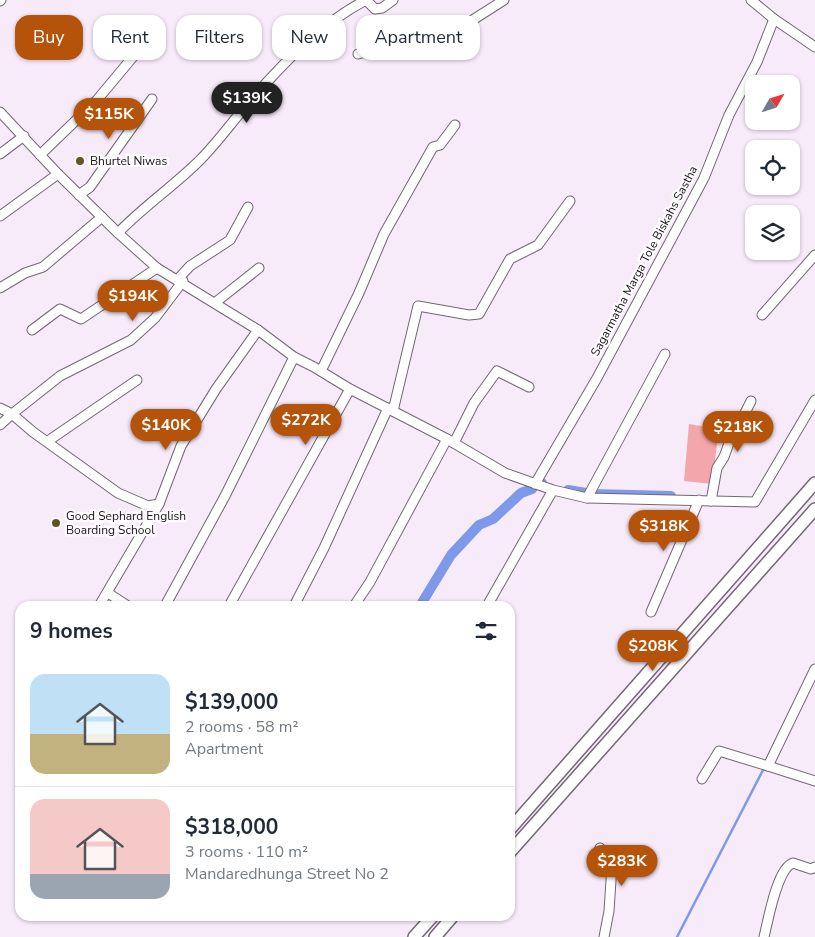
<!DOCTYPE html>
<html lang="en">
<head>
<meta charset="utf-8">
<style>
	:root { --surface:#fff; --page:#f6f6f7; --text:#1f2937; --muted:#747a83; --line:#e0e1e3; --accent:#b45309 }
	body { margin:0; font-family:"Nunito Sans",sans-serif; background:var(--page); color:var(--text); height:100vh; display:flex; flex-direction:column; font-size:19px; white-space:nowrap }
	* { box-sizing:border-box; margin:0 }
	p { font-size:16px; color:var(--muted) }
	.icon { flex:none; width:28px; height:28px; fill:none; stroke:currentColor; stroke-width:2; stroke-linecap:round; stroke-linejoin:round }
	.map { position:relative; flex:1; overflow:hidden }
	.side { position:absolute; left:15px; top:601px; width:500px; height:320px; display:flex; flex-direction:column; background:var(--surface); border-radius:15px; box-shadow:0 1px 4px #0004 }
	.side>* { flex:none }
	.guide { position:absolute; left:15px; top:15px; width:500px; height:45px; display:flex; gap:10px }
	.needle { width:32px; rotate:51deg }
	.buttons { position:absolute; left:745px; top:75px; display:grid; gap:10px }
	.buttons a { display:grid; place-items:center; width:55px; height:55px; border-radius:10px; background:var(--surface); box-shadow:0 1px 4px #0004; font-size:25px }
	.price { position:absolute; translate:-50% -42px; padding:0 11px; border-radius:18px; background:var(--accent); color:#fff; font-size:16px; line-height:32px; filter:drop-shadow(0 1px 2px #0008) }
	.price::after { content:''; position:absolute; left:50%; top:30px; width:15px; height:11px; margin-left:-8px; background:inherit; clip-path:polygon(0 0,100% 0,50% 100%) }
	.price.active { background:#222; color:#fff }
	ul { padding:0; list-style:none }
	li { display:flex; align-items:center; gap:15px; height:125px; padding:0 15px }
	li+li { border-top:1px solid var(--line) }
	li span { display:grid; place-items:center; flex:none; width:140px; height:100px; border-radius:15px; color:#555 }
	li>.icon { margin-inline-start:auto }
	span .icon { width:60px; height:60px; fill:#fffc; stroke-width:1 }
	li b { font-size:21px }
	h2 { display:flex; justify-content:space-between; align-items:center; height:60px; padding:0 15px; font-size:21px }
	.chip { padding:0 18px; border-radius:15px; background:var(--surface); box-shadow:0 1px 4px #0004; font-size:18px; line-height:45px }
	.chip.active { background:var(--accent); color:#fff }
	.map>svg:first-child { display:block }
	.green { fill:#f3a7ac }
	.lines { fill:none; stroke-linecap:round; stroke-linejoin:round }
	.stream { stroke:#7e99e9; stroke-width:2.5 }
	.canal { stroke:#7e99e9; stroke-width:10 }
	.minor-casing { stroke:#726774; stroke-width:11 }
	.tertiary-casing { stroke:#726774; stroke-width:14 }
	.minor { stroke:#fff; stroke-width:9 }
	.tertiary { stroke:#fff; stroke-width:11 }
	.poi-dot { fill:#625522; stroke:#fefbfe; stroke-width:2 }
	.labels { text-anchor:middle; dominant-baseline:central; stroke-width:5; stroke-linejoin:round; paint-order:stroke }
	.poi-label { font-size:12px; fill:#19151a; stroke:#fefbfe; text-anchor:start }
	.street-label { font-size:12px; fill:#19151a; stroke:#fefbfe }
</style>
</head>
<body>
<div class="map">
<svg width="815" height="937" viewBox="0 0 815 937">
	<rect width="100%" height="100%" fill="#f7eaf9"/>
	<path class="green" d="M689 424 719 429 712 484 684 481Z"/>
	<g class="lines">
		<path class="stream" d="M677 937 763 770"/>
		<g class="canal">
			<path d="M568 490 592 494 671 496"/>
			<path d="M420 606 451 555 479 525 493 519 521 493 532 489 537 482 542 483"/>
		</g>
		<defs>
			<g id="minor">
				<path d="M366 0 375 9 382 8 393 0"/>
				<path d="M751 0 774 19 815 47"/>
				<path d="M0 1 1 0"/>
				<path d="M358 54 386 46 446 37 504 0"/>
				<path d="M0 112 58 174 118 233 157 268 258 330 294 357 314 367 350 389 447 439 505 473 553 490 587 498 755 502 815 400"/>
				<path d="M0 154 24 136"/>
				<path d="M40 155 97 100 147 40"/>
				<path d="M79 195 90 187 152 99"/>
				<path d="M0 216 58 174"/>
				<path d="M118 233C144 206 174 186 200 160 219 141 234 119 252 99 284 62 322 23 366 0"/>
				<path d="M178 279 190 266 230 240 248 207"/>
				<path d="M0 288 25 273 43 267 102 217"/>
				<path d="M216 302 259 268"/>
				<path d="M762 315 815 255"/>
				<path d="M32 330 60 309 81 319 157 268"/>
				<path d="M321 371 359 293 384 234 433 147 440 145 455 125"/>
				<path d="M0 408 12 414 0 425"/>
				<path d="M393 411 418 306 469 315 479 314 510 259 538 245 570 201"/>
				<path d="M48 441 137 380"/>
				<path d="M454 443 474 403 497 371 529 387"/>
				<path d="M535 484 597 378 704 178 729 115 757 62 774 19"/>
				<path d="M587 498 665 354"/>
				<path d="M711 501 717 468 724 457 733 432 738 427 751 401"/>
				<path d="M159 504 148 506 118 493 33 432 12 414 60 376 131 340 155 318 183 281"/>
				<path d="M108 593 128 606"/>
				<path d="M99 606 159 504 181 446 216 389 258 330"/>
				<path d="M165 606 225 496 294 357"/>
				<path d="M229 606 350 389"/>
				<path d="M294 606 324 548 388 408"/>
				<path d="M354 606 370 582 447 439"/>
				<path d="M487 606 553 490"/>
				<path d="M651 612 699 500"/>
				<path d="M815 669 768 766 815 781"/>
				<path d="M702 779 719 751 768 766"/>
				<path d="M600 848 612 865 609 911 604 937"/>
				<path d="M764 937C768 921 777 868 793 863L811 869 815 867"/>
			</g>
			<g id="tertiary">
				<path d="M510 829 815 483"/>
				<path d="M510 852 815 509"/>
				<path d="M414 937 433 916"/>
				<path d="M435 937 453 916"/>
			</g>
		</defs>
		<use href="#minor" class="minor-casing"/>
		<use href="#tertiary" class="tertiary-casing"/>
		<use href="#minor" class="minor"/>
		<use href="#tertiary" class="tertiary"/>
	</g>
	<g class="poi-dot">
		<circle cx="80" cy="161" r="5"/>
		<circle cx="56" cy="523" r="5"/>
	</g>
	<g class="labels">
		<g class="poi-label">
			<text x="90" y="161">Bhurtel Niwas</text>
			<text x="66" y="516">Good Sephard English<tspan x="66" dy="14">Boarding School</tspan></text>
		</g>
		<g class="street-label">
			<text transform="translate(644 261) rotate(-62)">Sagarmatha Marga Tole Biskahs Sastha</text>
		</g>
	</g>
</svg>
<div class="buttons">
<a><svg class="needle" viewBox="-14 -14 28 28"><path d="M0-13l5 13h-10z" fill="#e53935"/><path d="M0 13l5-13h-10z" fill="#747a83"/></svg></a>
<a><svg class="icon" aria-label="locate" viewBox="0 0 24 24"><circle cx="12" cy="12" r="6"/><path d="M12 2v4M12 18v4M2 12h4M18 12h4"/></svg></a>
<a><svg class="icon" aria-label="layers" viewBox="0 0 24 24"><path d="M12 4l9 5-9 5-9-5zM3 14l9 5 9-5"/></svg></a>
</div>
<b class="price active" style="left:247px;top:124px">$139K</b>
<b class="price" style="left:109px;top:140px">$115K</b>
<b class="price" style="left:133px;top:322px">$194K</b>
<b class="price" style="left:306px;top:446px">$272K</b>
<b class="price" style="left:166px;top:451px">$140K</b>
<b class="price" style="left:738px;top:453px">$218K</b>
<b class="price" style="left:664px;top:552px">$318K</b>
<b class="price" style="left:653px;top:672px">$208K</b>
<b class="price" style="left:622px;top:887px">$283K</b>
<div class="guide">
<a class="chip active">Buy</a>
<a class="chip">Rent</a>
<a class="chip">Filters</a>
<a class="chip">New</a>
<a class="chip">Apartment</a>
</div>
<section class="side">
<h2>9 homes<svg class="icon" aria-label="filters" viewBox="0 0 24 24"><path d="M4 7h16M4 17h16"/><circle cx="9" cy="7" r="2"/><circle cx="15" cy="17" r="2"/></svg></h2>
<ul>
<li><span style="background:linear-gradient(#bfe0f5 60%,#c2b280 0)"><svg class="icon" aria-label="home" viewBox="0 0 24 24"><path d="M3 11l9-7 9 7M6 9v11h12V9"/></svg></span><div><b>$139,000</b><p>2 rooms · 58 m²</p><p>Apartment</p></div></li>
<li><span style="background:linear-gradient(#f6c9c9 75%,#9aa5b1 0)"><svg class="icon" aria-label="home" viewBox="0 0 24 24"><path d="M3 11l9-7 9 7M6 9v11h12V9"/></svg></span><div><b>$318,000</b><p>3 rooms · 110 m²</p><p>Mandaredhunga Street No 2</p></div></li>
</ul>
</section>
</div>
</body>
</html>
